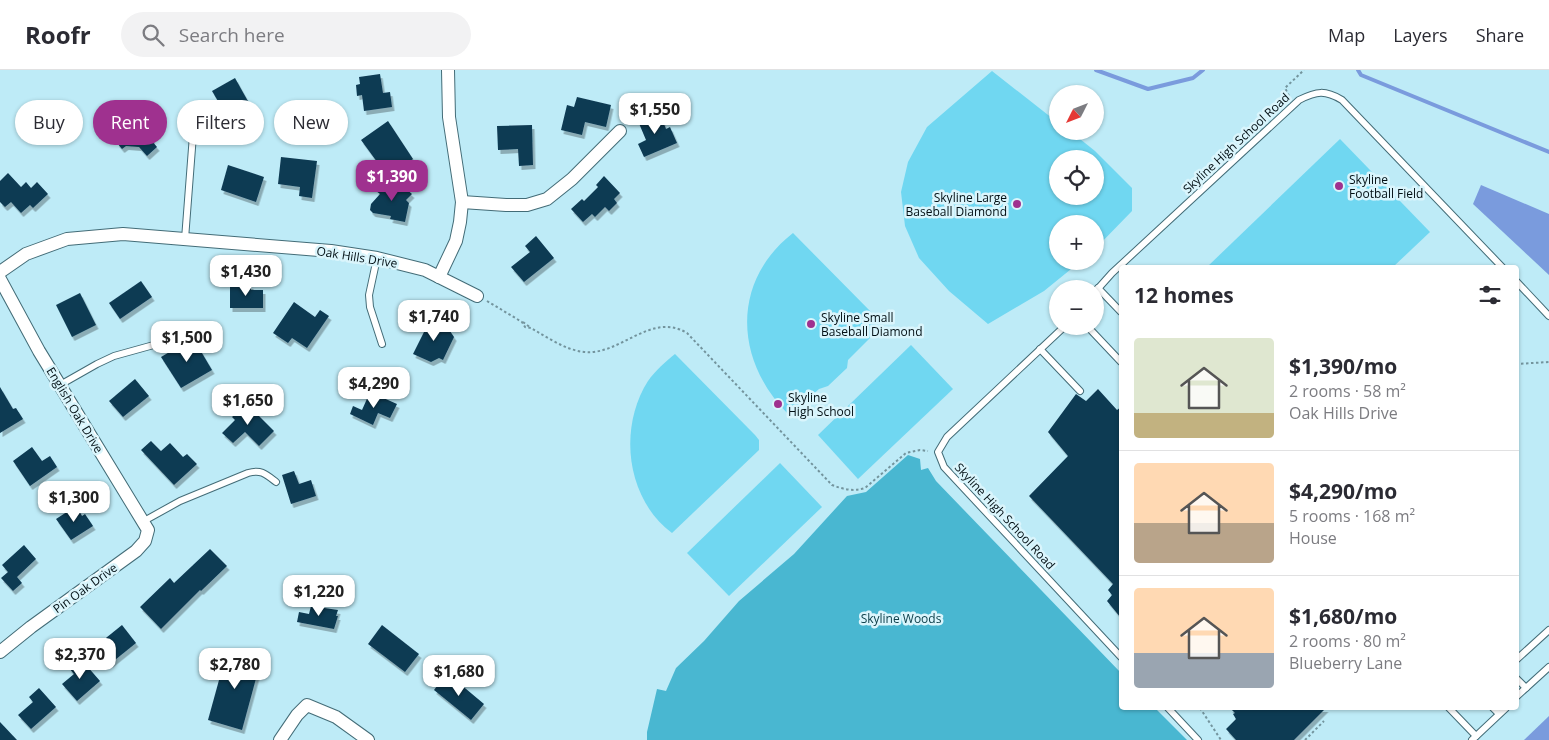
<!DOCTYPE html>
<html lang="en">
<head>
<meta charset="utf-8">
<style>
	:root { --surface:#fff; --page:#f2f2f3; --text:#2b2b33; --muted:#7c7c81; --line:#e1e1e2; --accent:#9f318f }
	body { margin:0; font-family:"Open Sans",sans-serif; background:var(--page); color:var(--text); height:100vh; display:flex; flex-direction:column; font-size:19px; white-space:nowrap }
	* { box-sizing:border-box; margin:0 }
	p { font-size:16px; color:var(--muted) }
	.icon { flex:none; width:28px; height:28px; fill:none; stroke:currentColor; stroke-width:2; stroke-linecap:round; stroke-linejoin:round }
	.map { position:relative; flex:1; overflow:hidden }
	.details { position:absolute; left:1119px; top:195px; width:400px; height:445px; display:flex; flex-direction:column; background:var(--surface); border-radius:5px; box-shadow:0 1px 4px #0004 }
	.details>* { flex:none }
	.guide { position:absolute; left:15px; top:30px; width:475px; height:45px; display:flex; gap:10px }
	.needle { width:32px; rotate:228deg }
	.controls { position:absolute; left:1049px; top:15px; display:grid; gap:10px }
	.controls a { display:grid; place-items:center; width:55px; height:55px; border-radius:50%; background:var(--surface); box-shadow:0 1px 4px #0004; font-size:25px }
	.price { position:absolute; translate:-50% -42px; padding:0 11px; border-radius:10px; background:#fff; color:#222; font-size:16px; line-height:32px; filter:drop-shadow(0 1px 2px #0008) }
	.price::after { content:''; position:absolute; left:50%; top:30px; width:15px; height:11px; margin-left:-8px; background:inherit; clip-path:polygon(0 0,100% 0,50% 100%) }
	.price.selected { background:var(--accent); color:#fff }
	ul { padding:0; list-style:none }
	li { display:flex; align-items:center; gap:15px; height:125px; padding:0 15px }
	li+li { border-top:1px solid var(--line) }
	li span { display:grid; place-items:center; flex:none; width:140px; height:100px; border-radius:5px; color:#555 }
	li>.icon { margin-inline-start:auto }
	span .icon { width:60px; height:60px; fill:#fffc; stroke-width:1 }
	li b { font-size:21px }
	h2 { display:flex; justify-content:space-between; align-items:center; height:60px; padding:0 15px; font-size:21px }
	.pill { padding:0 18px; border-radius:22px; background:var(--surface); box-shadow:0 1px 4px #0004; font-size:18px; line-height:45px }
	.pill.selected { background:var(--accent); color:#fff }
	header { display:flex; align-items:center; gap:30px; box-sizing:border-box; height:70px; padding:0 25px; background:var(--surface); border-bottom:1px solid var(--line) }
	header strong { font-size:24px }
	nav { display:flex; gap:28px; margin-inline-start:auto; font-size:18px }
	.search { width:350px; height:45px; background:var(--page); display:flex; align-items:center; gap:12px; box-sizing:border-box; padding:0 18px; border-radius:28px; color:var(--muted); font-size:19px }
	.map>svg:first-child { display:block }
	.green { fill:#70d7f1; fill-rule:evenodd }
	.forest { fill:#49b7d1 }
	.water { fill:#7a9bdd }
	.lines { fill:none; stroke-linecap:round; stroke-linejoin:round }
	.stream { stroke:#7a9bdd; stroke-width:4 }
	.building { fill:#103a53; filter:url(#shadow) }
	.service-casing { stroke:#436c77; stroke-width:8 }
	.minor-casing { stroke:#436c77; stroke-width:14 }
	.path { stroke:#73949d; stroke-width:2; stroke-dasharray:2.5 2.5; stroke-linecap:butt }
	.service { stroke:#fff; stroke-width:6 }
	.minor { stroke:#fff; stroke-width:12 }
	.poi-dot { fill:#9f318f; stroke:#daf5fc; stroke-width:2 }
	.labels { text-anchor:middle; dominant-baseline:central; stroke-width:5; stroke-linejoin:round; paint-order:stroke }
	.street-label { font-size:12px; fill:#020f14; stroke:#daf5fc }
	.poi-label { font-size:12px; fill:#020f14; stroke:#daf5fc; text-anchor:start }
	.park-label { font-size:12px; fill:#0e404b; stroke:#daf5fc }
</style>
</head>
<body>
<header>
<strong>Roofr</strong>
<div class="search"><svg class="icon" aria-label="search" viewBox="0 0 24 24"><circle cx="10" cy="10" r="6"/><path d="M15 15l6 6"/></svg>Search here</div>
<nav><a>Map</a><a>Layers</a><a>Share</a></nav>
</header>
<div class="map">
<svg width="1549" height="670" viewBox="0 0 1549 670">
	<defs>
		<filter id="shadow"><feDropShadow dx="2.5" dy="4" stdDeviation="0" flood-color="#0004"/></filter>
	</defs>
	<rect width="100%" height="100%" fill="#beebf7"/>
	<g class="green">
		<path d="M992 1 1057 52 1058 61H1070L1095 81 1132 118V141L1095 179V154H1058V191H1081L1044 221 988 254 949 221 919 188 905 156 901 122 908 92 927 57ZM1058 89H1095V126H1058Z"/>
		<path d="M1340 69 1430 162 1393 197H1207Z"/>
		<path d="M793 163 875 246 876 262 848 290 847 298 828 316 819 319 789 345C735 292 730 212 793 163Z"/>
		<path d="M911 275 953 319 858 409 818 365Z"/>
		<path d="M675 284 755 365 759 370V380L672 463C626 429 618 358 648 311 655 301 665 292 675 284Z"/>
		<path d="M780 393 822 437 729 526 687 483Z"/>
	</g>
	<path class="forest" d="M908 385 920 389 921 400 928 398 936 411 1121 603V638H1155L1187 670H647V662L657 619 666 621 676 598 704 571 739 531 794 484 847 426 866 422Z"/>
	<g class="water">
		<path d="M1481 115 1549 144V205L1473 134Z"/>
		<path d="M1549 646V670H1524Z"/>
	</g>
	<g class="lines">
		<g class="stream">
			<path d="M1096 0 1148 19 1193 8 1203 0"/>
			<path d="M1358 0 1361 5 1549 82"/>
		</g>
	</g>
	<g class="building">
		<path d="M380 4 383 23 390 22 392 37 364 41 362 25 357 26 356 15 360 14 359 7Z"/>
		<path d="M235 8 254 42 232 55 212 21Z"/>
		<path d="M577 27 611 35 606 57 585 52 582 65 561 60 567 35 574 37Z"/>
		<path d="M142 36 155 37 152 71 157 77 147 86 139 77 126 76 122 79 117 73 118 62 128 63 130 46Z"/>
		<path d="M659 42 666 59 670 57 677 73 644 87 638 74 646 70 638 51Z"/>
		<path d="M388 51 413 89 397 100 392 94 383 100 361 70Z"/>
		<path d="M532 55 533 95 519 96 518 79 498 80 497 56Z"/>
		<path d="M281 87 317 91 312 128 299 126 300 117 278 114Z"/>
		<path d="M228 95 264 107 256 132 221 120Z"/>
		<path d="M8 103 21 117 26 112 31 118 37 112 48 124 33 138 30 135 21 143 11 132 5 137 0 132V111Z"/>
		<path d="M604 106 620 123 614 129 617 133 609 141 605 137 595 147 592 144 583 152 571 139 582 129 584 131 598 117 596 115Z"/>
		<path d="M383 114 405 118 412 124 406 130 409 133 405 152 390 149 391 146 373 143 370 140 371 134 380 124 376 121Z"/>
		<path d="M536 166 554 188 524 212 511 197 530 182 525 176Z"/>
		<path d="M141 211 152 227 120 249 109 233Z"/>
		<path d="M230 215H251V220H263V238H230Z"/>
		<path d="M80 223 96 255 72 267 56 235Z"/>
		<path d="M294 232 315 247 320 240 329 246 307 278 292 268 288 273 273 263Z"/>
		<path d="M429 247 432 253 450 261 454 267 443 290 439 288 431 292 413 284 425 260 421 251Z"/>
		<path d="M193 268 212 300 181 318 161 287Z"/>
		<path d="M135 309 149 326 123 347 109 331Z"/>
		<path d="M0 317 13 339 16 338 23 349 0 363Z"/>
		<path d="M1098 319 1117 340 1121 337V548L1107 531 1112 525 1108 520 1113 514 1029 426 1068 386 1048 362 1076 324 1086 331Z"/>
		<path d="M370 322 397 334 390 348 378 343 373 355 350 344 353 336 362 340Z"/>
		<path d="M246 333 274 361 259 376 245 362 233 373 222 363 235 350 232 347Z"/>
		<path d="M151 371 161 381 170 373 183 387 187 384 197 394 174 415 141 380Z"/>
		<path d="M32 377 42 391 50 386 57 397 30 416 13 391Z"/>
		<path d="M294 401 299 414 311 410 316 426 291 434 282 405Z"/>
		<path d="M76 436 82 446 85 444 93 456 71 470 56 449Z"/>
		<path d="M24 475 36 489 17 507 22 513 13 521 1 508 8 502 2 495Z"/>
		<path d="M210 479 227 496 201 521 200 520 161 559 140 537 170 508 174 513Z"/>
		<path d="M311 536 338 540 336 546H338L334 559 297 552 299 542 309 544Z"/>
		<path d="M122 555 136 573 110 594 96 576Z"/>
		<path d="M382 555 419 584 405 602 368 574Z"/>
		<path d="M227 581 261 590 242 660 208 650Z"/>
		<path d="M80 588 100 611 77 631 62 614 74 604 69 598Z"/>
		<path d="M447 603 484 634 471 650 434 620Z"/>
		<path d="M39 618 56 637 31 659 18 645 33 632 29 627Z"/>
		<path d="M1230 638H1326L1294 670H1236L1226 659 1236 649 1233 644 1235 643Z"/>
		<path d="M0 652 17 670H0Z"/>
	</g>
	<g class="lines">
		<defs>
			<g id="service">
				<path d="M185 169 193 65"/>
				<path d="M377 188 369 225 370 237 382 274"/>
				<path d="M1516 211 1549 246"/>
				<path d="M1098 218 1121 242"/>
				<path d="M1095 222 1112 203 1299 30C1317 21 1325 20 1342 30L1503 198"/>
				<path d="M1065 256 947 367 938 382 944 397 1121 587"/>
				<path d="M1087 256 1121 292"/>
				<path d="M1040 279 1080 321"/>
				<path d="M60 315 97 294 114 286 168 271"/>
				<path d="M144 451 180 431 248 403C261 399 266 404 276 412"/>
				<path d="M1516 590 1549 560"/>
				<path d="M1516 608 1526 618"/>
				<path d="M1516 627 1549 597"/>
				<path d="M1168 638 1198 670"/>
				<path d="M1449 638 1476 666"/>
				<path d="M1493 638 1499 644"/>
				<path d="M1472 670 1506 638"/>
			</g>
			<g id="minor">
				<path d="M462 132 506 135H527L547 129 572 109 620 61"/>
				<path d="M0 202 26 184 67 169 123 164 331 181 377 188 425 200 477 226"/>
				<path d="M439 207 456 171 460 152 462 132 449 47 448 0"/>
				<path d="M0 209 39 281 148 460 145 471 136 481 31 557 0 582"/>
				<path d="M280 670 297 645 307 635 336 647 368 670"/>
			</g>
		</defs>
		<use href="#service" class="service-casing"/>
		<use href="#minor" class="minor-casing"/>
		<g class="path">
			<path d="M1289 26 1285 18 1304 0"/>
			<path d="M487 231 522 252 525 257 531 258C547 267 565 280 584 282 620 286 651 241 687 263L832 415C843 419 853 422 865 418L906 383 920 380 928 381"/>
			<path d="M523 252 531 258"/>
			<path d="M1516 294 1549 292"/>
			<path d="M1200 638 1221 670"/>
			<path d="M1305 670 1324 651"/>
		</g>
		<use href="#service" class="service"/>
		<use href="#minor" class="minor"/>
	</g>
	<g class="poi-dot">
		<circle cx="1339" cy="116" r="5"/>
		<circle cx="1017" cy="134" r="5"/>
		<circle cx="811" cy="254" r="5"/>
		<circle cx="778" cy="334" r="5"/>
	</g>
	<g class="labels">
		<g class="street-label">
			<text transform="translate(1236 73) rotate(-43)">Skyline High School Road</text>
			<text transform="translate(357 187) rotate(9)">Oak Hills Drive</text>
			<text transform="translate(75 340) rotate(59)">English Oak Drive</text>
			<text transform="translate(1005 446) rotate(47)">Skyline High School Road</text>
			<text transform="translate(85 518) rotate(-36)">Pin Oak Drive</text>
		</g>
		<g class="poi-label">
			<text x="1349" y="109">Skyline<tspan x="1349" dy="14">Football Field</tspan></text>
			<text x="1007" y="127" text-anchor="end">Skyline Large<tspan x="1007" dy="14">Baseball Diamond</tspan></text>
			<text x="821" y="247">Skyline Small<tspan x="821" dy="14">Baseball Diamond</tspan></text>
			<text x="788" y="327">Skyline<tspan x="788" dy="14">High School</tspan></text>
		</g>
		<g class="park-label">
			<text x="901" y="548">Skyline Woods</text>
		</g>
	</g>
</svg>
<div class="controls">
<a><svg class="needle" viewBox="-14 -14 28 28"><path d="M0-13l5 13h-10z" fill="#e53935"/><path d="M0 13l5-13h-10z" fill="#7c7c81"/></svg></a>
<a><svg class="icon" aria-label="locate" viewBox="0 0 24 24"><circle cx="12" cy="12" r="6"/><path d="M12 2v4M12 18v4M2 12h4M18 12h4"/></svg></a>
<a>+</a>
<a>−</a>
</div>
<b class="price" style="left:655px;top:65px">$1,550</b>
<b class="price selected" style="left:392px;top:132px">$1,390</b>
<b class="price" style="left:246px;top:227px">$1,430</b>
<b class="price" style="left:434px;top:272px">$1,740</b>
<b class="price" style="left:187px;top:293px">$1,500</b>
<b class="price" style="left:374px;top:339px">$4,290</b>
<b class="price" style="left:248px;top:356px">$1,650</b>
<b class="price" style="left:74px;top:453px">$1,300</b>
<b class="price" style="left:319px;top:547px">$1,220</b>
<b class="price" style="left:80px;top:610px">$2,370</b>
<b class="price" style="left:235px;top:620px">$2,780</b>
<b class="price" style="left:459px;top:627px">$1,680</b>
<div class="guide">
<a class="pill">Buy</a>
<a class="pill selected">Rent</a>
<a class="pill">Filters</a>
<a class="pill">New</a>
</div>
<section class="details">
<h2>12 homes<svg class="icon" aria-label="filters" viewBox="0 0 24 24"><path d="M4 7h16M4 17h16"/><circle cx="9" cy="7" r="2"/><circle cx="15" cy="17" r="2"/></svg></h2>
<ul>
<li><span style="background:linear-gradient(#dfe7d0 75%,#c2b280 0)"><svg class="icon" aria-label="home" viewBox="0 0 24 24"><path d="M3 11l9-7 9 7M6 9v11h12V9"/></svg></span><div><b>$1,390/mo</b><p>2 rooms · 58 m²</p><p>Oak Hills Drive</p></div></li>
<li><span style="background:linear-gradient(#ffd9b3 60%,#b9a48a 0)"><svg class="icon" aria-label="home" viewBox="0 0 24 24"><path d="M3 11l9-7 9 7M6 9v11h12V9"/></svg></span><div><b>$4,290/mo</b><p>5 rooms · 168 m²</p><p>House</p></div></li>
<li><span style="background:linear-gradient(#ffd9b3 65%,#9aa5b1 0)"><svg class="icon" aria-label="home" viewBox="0 0 24 24"><path d="M3 11l9-7 9 7M6 9v11h12V9"/></svg></span><div><b>$1,680/mo</b><p>2 rooms · 80 m²</p><p>Blueberry Lane</p></div></li>
</ul>
</section>
</div>
</body>
</html>
